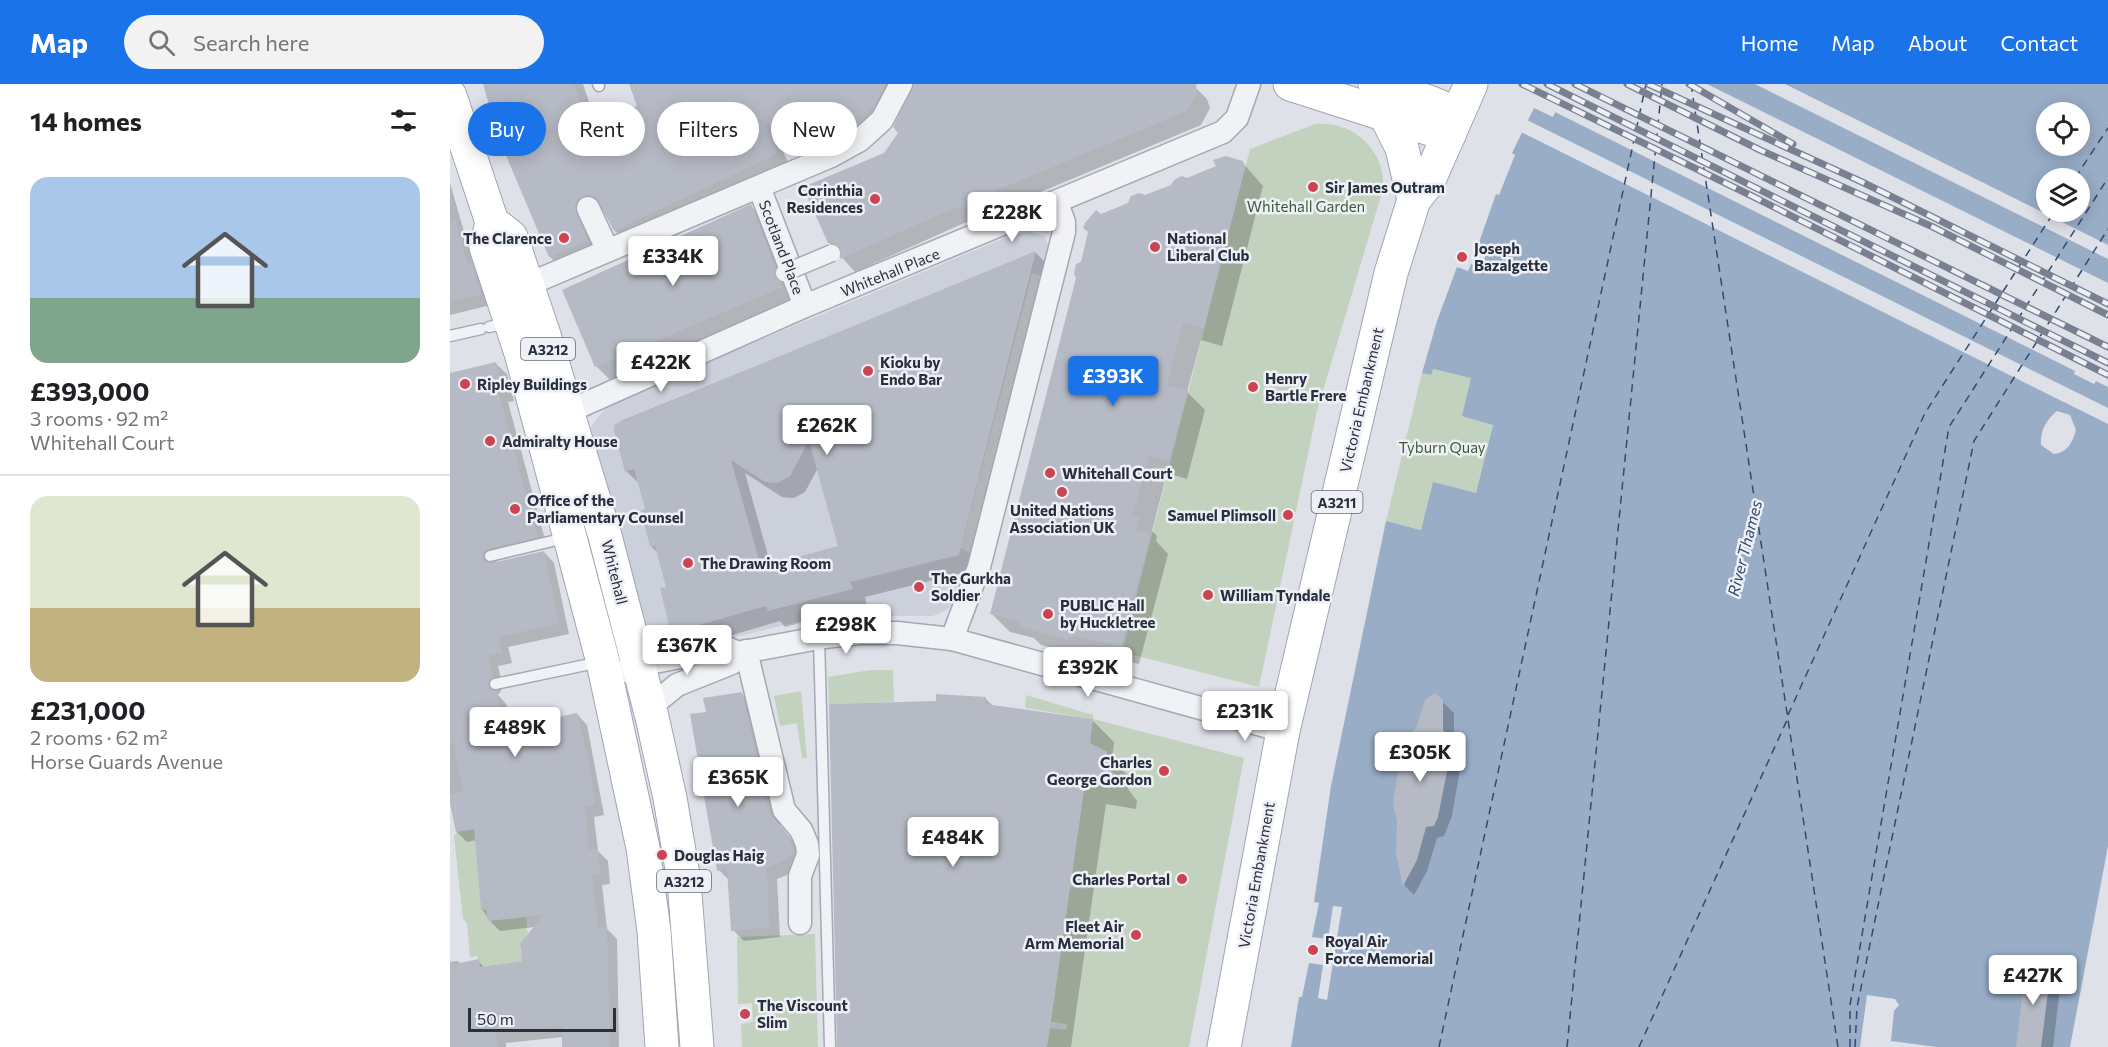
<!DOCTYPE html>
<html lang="en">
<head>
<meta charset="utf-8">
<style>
	:root { --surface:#fff; --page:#f2f2f2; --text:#202124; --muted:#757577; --line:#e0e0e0; --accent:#1a73e8 }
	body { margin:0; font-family:Commissioner,sans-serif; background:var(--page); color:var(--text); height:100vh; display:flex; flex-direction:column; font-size:22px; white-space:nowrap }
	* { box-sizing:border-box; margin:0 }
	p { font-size:20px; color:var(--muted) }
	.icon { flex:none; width:33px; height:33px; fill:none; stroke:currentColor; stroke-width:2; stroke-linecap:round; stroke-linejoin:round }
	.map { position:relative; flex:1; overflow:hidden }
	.panel { display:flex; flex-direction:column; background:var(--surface); width:450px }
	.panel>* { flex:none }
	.guide { position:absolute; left:18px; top:18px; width:570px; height:54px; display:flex; gap:12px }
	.buttons { position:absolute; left:1586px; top:18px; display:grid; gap:12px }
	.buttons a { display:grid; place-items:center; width:54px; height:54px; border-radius:50%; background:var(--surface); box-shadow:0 3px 15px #0003; font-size:30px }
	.scale { position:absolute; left:18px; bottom:15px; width:148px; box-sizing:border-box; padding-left:6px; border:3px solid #282f3e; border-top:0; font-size:16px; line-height:21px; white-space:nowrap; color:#282f3e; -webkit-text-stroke:4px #eef0f5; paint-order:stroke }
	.price { position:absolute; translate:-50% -51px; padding:0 14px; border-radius:6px; background:#fff; color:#222; font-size:20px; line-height:39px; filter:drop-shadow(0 2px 3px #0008) }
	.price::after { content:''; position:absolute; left:50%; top:36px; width:18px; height:14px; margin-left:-9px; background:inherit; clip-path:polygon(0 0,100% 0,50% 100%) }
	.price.on { background:var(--accent); color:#fff }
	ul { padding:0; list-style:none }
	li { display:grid; align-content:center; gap:12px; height:318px; padding:0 30px }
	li+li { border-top:2px solid var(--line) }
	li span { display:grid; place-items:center; height:186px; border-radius:18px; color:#555 }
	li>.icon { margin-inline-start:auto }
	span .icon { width:108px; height:108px; fill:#fffc; stroke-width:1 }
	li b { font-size:26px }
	h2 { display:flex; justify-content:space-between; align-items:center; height:72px; padding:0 30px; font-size:26px }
	.tag { padding:0 21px; border-radius:27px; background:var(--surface); box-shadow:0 3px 15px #0003; font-size:21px; line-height:54px }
	.tag.on { background:var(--accent); color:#fff }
	header { display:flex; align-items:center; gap:36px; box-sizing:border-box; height:84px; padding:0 30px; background:var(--accent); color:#fff }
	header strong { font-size:28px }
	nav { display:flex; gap:33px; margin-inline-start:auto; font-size:21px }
	.search { width:420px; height:54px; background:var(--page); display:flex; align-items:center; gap:15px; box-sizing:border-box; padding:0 21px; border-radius:33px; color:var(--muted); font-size:22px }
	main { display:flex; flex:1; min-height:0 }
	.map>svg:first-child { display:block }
	.built { fill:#ccd0da }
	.green { fill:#c3d1bf }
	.water { fill:#99adc7; fill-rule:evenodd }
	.pier { fill:#dee1e8 }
	.shadow { fill:#0003; fill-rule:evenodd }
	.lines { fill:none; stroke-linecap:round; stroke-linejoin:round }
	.ferry { stroke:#324b71; stroke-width:1.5; stroke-dasharray:8 6; stroke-linecap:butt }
	.building { fill:#b6bac4; fill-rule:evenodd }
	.service-casing { stroke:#a4a8b2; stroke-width:13 }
	.minor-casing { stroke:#a4a8b2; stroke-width:25 }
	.primary-casing { stroke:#9ea5b3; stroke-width:35 }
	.service { stroke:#f1f2f6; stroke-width:10 }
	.minor { stroke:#f1f2f6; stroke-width:22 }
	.primary { stroke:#fff; stroke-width:33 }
	.rail-casing { stroke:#788091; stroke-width:7 }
	.rail { stroke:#eef0f5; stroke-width:4.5; stroke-dasharray:14; stroke-linecap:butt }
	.pedestrian-bridge-casing { stroke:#a4a8b2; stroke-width:19; stroke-linecap:butt }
	.pedestrian-bridge { stroke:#f1f2f6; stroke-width:16 }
	.poi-dot { fill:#cc4451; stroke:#eef0f5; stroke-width:2 }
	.labels { text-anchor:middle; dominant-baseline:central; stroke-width:5; stroke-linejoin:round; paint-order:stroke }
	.shield { fill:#eef0f5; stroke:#636975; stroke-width:1.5 }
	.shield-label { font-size:14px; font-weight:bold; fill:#282f3e }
	.poi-label { font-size:15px; font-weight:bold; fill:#282f3e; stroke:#eef0f5; text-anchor:start }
	.park-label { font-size:15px; fill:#3a5a35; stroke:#eef0f5 }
	.street-label { font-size:15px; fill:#282f3e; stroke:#eef0f5 }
	.water-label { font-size:16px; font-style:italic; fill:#324b71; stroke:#eef0f5 }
</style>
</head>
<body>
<header>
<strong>Map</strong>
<div class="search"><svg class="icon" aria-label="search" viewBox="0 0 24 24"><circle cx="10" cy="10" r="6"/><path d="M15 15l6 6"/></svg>Search here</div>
<nav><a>Home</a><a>Map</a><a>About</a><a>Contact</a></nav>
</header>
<main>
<section class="panel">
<h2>14 homes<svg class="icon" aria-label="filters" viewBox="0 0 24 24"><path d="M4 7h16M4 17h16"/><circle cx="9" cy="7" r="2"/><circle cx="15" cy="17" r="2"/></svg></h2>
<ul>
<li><span style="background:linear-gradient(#a9c7e8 65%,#7fa58c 0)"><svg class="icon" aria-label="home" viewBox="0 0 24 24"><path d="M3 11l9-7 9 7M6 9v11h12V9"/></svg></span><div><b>£393,000</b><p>3 rooms · 92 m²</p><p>Whitehall Court</p></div></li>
<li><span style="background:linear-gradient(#dfe7d0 60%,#c2b280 0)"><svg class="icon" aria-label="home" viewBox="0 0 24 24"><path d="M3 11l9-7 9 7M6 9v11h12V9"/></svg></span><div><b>£231,000</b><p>2 rooms · 62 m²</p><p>Horse Guards Avenue</p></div></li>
</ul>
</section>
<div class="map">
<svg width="1658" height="963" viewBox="0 0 1658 963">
	<rect width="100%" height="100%" fill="#dee1e8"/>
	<path class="built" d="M576 147 594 152 602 171 596 193 582 189 511 464 522 470V481L502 520 497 526 483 532H389L360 535 269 557 224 564 205 557 196 548 140 351 142 341 154 326 186 308 559 152Z"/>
	<g class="green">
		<path d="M865 40C904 36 936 67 933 105L867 327 809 603 672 568 800 65Z"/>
		<path d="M982 285 1022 294 1043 340 1026 409 971 446 936 437 972 289 980 291Z"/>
		<path d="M421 586H443L444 618 379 620 378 593Z"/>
		<path d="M351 607 357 674H352L347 639 330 642 324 612Z"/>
		<path d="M576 611 643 631V635L794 674 739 963H597L600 944 616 946 617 940 601 938 620 803 636 805 637 801 621 798 643 635 575 624Z"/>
		<path d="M29 744V756L25 757 31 824 37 825 38 837 76 833 78 852 70 860 71 871 80 876 30 883 28 872 20 873 17 839 13 835 4 752 7 748Z"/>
		<path d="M365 850 368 963H292L291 940 303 938 302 919 288 920 287 853Z"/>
	</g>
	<path class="water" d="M1118 0H1658V762L1620 963H841L849 913H852L859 879 873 881 868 914 877 916 892 823 883 822 878 855 862 853 869 819 864 818 881 702 936 437 971 446 983 398 1026 409 1043 341 1012 332 1021 294 983 285 981 291 972 289 987 237 1007 183 1018 187 1021 180 1032 183 1036 170 1026 167 1046 110 1049 111 1065 71 1062 69 1084 24 1103 33ZM1596 28H1629V62H1596ZM1596 94H1629V128H1596ZM1607 327 1620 331 1626 346C1622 359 1618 368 1604 370L1591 361C1590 347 1596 336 1607 327Z"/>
	<g class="pier">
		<path d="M1115 0H1257L1658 199V303L1646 297 1644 300 1624 290 1625 287 1105 28 1103 32 1081 22 1101 29Z"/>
		<path d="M1305 0H1335L1658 161V175Z"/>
		<path d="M1075 35 1658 324V340L1069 47Z"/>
		<path d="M1417 911 1445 915 1449 921 1444 927 1441 957 1487 963H1410Z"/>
	</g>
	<g class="shadow">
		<path d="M35 0H133L147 42 189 22 181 0H463L453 7 416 52 400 34 328 56 340 83 179 160 165 147 154 126 146 125 151 171 114 186 100 173 50 55Z"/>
		<path d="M466 0H742L757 15 760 24 751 41 540 129 534 137 523 136 512 140 405 188 379 159 450 49Z"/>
		<path d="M792 78 813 102 772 262 751 256 737 308 755 326 737 395 717 389 702 447 707 452 706 457 718 470 689 580 645 570 635 572 591 561 584 554 560 548 542 530 632 179 650 132 737 96Z"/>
		<path d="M0 99 25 186 32 192 41 221 0 231Z"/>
		<path d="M301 122 316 138 347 218 161 297 146 282Z"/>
		<path d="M586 169 601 184 524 486 415 513 417 521 335 543 330 537 245 562 237 557 221 541 218 504 208 469 201 462 197 426 190 400 176 387 165 346 171 337ZM368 384 390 463 321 482 295 389 332 413 344 414 355 408Z"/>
		<path d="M46 280 57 290 64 317 58 318 97 463 49 475 45 480 94 468 104 479 119 550 58 563 62 579 48 582 53 604 48 611 56 620 58 627 62 626 73 637 74 642 127 630 137 641 154 731 144 733 148 767 158 777 160 800 152 801 157 845 167 855 169 963H113V953L56 959V963H0V878L8 877 11 880 28 877 35 884 74 879 85 843 50 847 39 836 32 825 26 756 17 758 7 748 0 713V290Z"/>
		<path d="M291 609 302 620 330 741 350 766 347 787 327 795 330 853 294 857 283 846 279 796 269 786 258 629Z"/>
		<path d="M985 611 1004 629V658L1011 679 1002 732 994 752 987 754 977 787 964 811 954 801 948 770 967 645Z"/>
		<path d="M535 614 544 623 642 636 664 658 662 675 679 693 678 705 687 717 686 725 656 720 621 963H389L487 619Z"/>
		<path d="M1601 885 1611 896 1603 963H1567Z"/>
	</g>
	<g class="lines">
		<g class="ferry">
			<path d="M1241 0 1388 963"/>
			<path d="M1625 94 1658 44"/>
			<path d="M1338 631 1475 329 1604 128"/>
			<path d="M989 963 1196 0"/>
			<path d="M1117 963 1212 0"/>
			<path d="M1189 963 1337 636"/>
			<path d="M1400 963V921L1499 343 1658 94"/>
			<path d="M1405 963 1407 923 1524 357 1658 145"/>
		</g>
	</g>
	<g class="building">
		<path d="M33 0H124L139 44 187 22 179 0H436L424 22 401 40 389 20 315 42 327 70 164 147 146 113 132 112 125 123 138 157 99 173 49 55Z"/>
		<path d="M464 0H746L747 10 737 27 526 115 520 124 509 123 498 127 390 175 391 164 384 159H378L353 103 434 69 448 49 443 43Z"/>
		<path d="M776 72 793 77 795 83 754 244 733 239 717 301 738 307 719 377 699 372 683 431 690 432 686 446 701 450 671 563 626 552 616 555 571 543 567 537 540 530 626 194 624 190 626 180 631 178 638 148 633 144 635 139 646 126 651 130 678 119 681 112 689 109 695 111 721 101 724 96 732 92 737 94 766 82 763 76Z"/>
		<path d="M301 120 325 183 324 192 333 203 145 283 112 206Z"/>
		<path d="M5 135 18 181 22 180 31 211 0 218V136Z"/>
		<path d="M586 167 509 471 400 498 403 505 318 527 316 522 228 547 219 541 210 504 216 503 205 462 200 463 191 427 195 425 184 385 175 388 164 346 165 340ZM359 357 388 462 311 483 281 376 315 398 328 399 340 392Z"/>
		<path d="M46 278 54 307 48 308 88 453 38 465 33 473 35 478 42 479 94 467 109 540 48 553 52 569 38 572 43 593 38 601 40 605 46 607 50 627 63 624 66 642 127 629 140 682 145 721 135 723 139 766 148 765 150 790 142 791 148 843H157L160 963H112V942L46 949 48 963H0V881L29 875 30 883 72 877 70 860 93 831 38 837 36 826H31L24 745 6 748 0 720V710L13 707 3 658 0 659V289Z"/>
		<path d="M292 608 319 728 339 753 344 768 336 776 317 784 319 843 281 847 277 785 267 787 240 630 256 628 253 614Z"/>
		<path d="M985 609 993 616V645L1001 667 988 733 984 742 976 743 967 776 953 802 946 770 947 737 943 719 952 661 953 656 966 644 975 616Z"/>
		<path d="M486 610 536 613 535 620 643 635 640 659 657 668V682L665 691V704L635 700 597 963H387L379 620 486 617Z"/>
		<path d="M1576 880 1601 884 1591 963H1566Z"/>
	</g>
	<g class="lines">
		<defs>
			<g id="service">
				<path d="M148 0 149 2"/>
				<path d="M39 243 58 239"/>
				<path d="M0 252 31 245"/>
				<path d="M40 472 115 454"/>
				<path d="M369 554 380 963"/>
				<path d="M45 600 150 578"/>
			</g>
			<g id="minor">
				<path d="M309 103 355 222"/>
				<path d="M138 124 157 165"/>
				<path d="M65 206 381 72 410 56 432 36 451 0"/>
				<path d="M106 333 355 222 773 48 787 34 799 0"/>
				<path d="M502 555 529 483 614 148V138L607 119"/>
				<path d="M296 567 334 726 351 746 357 760 358 771 350 792V839"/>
				<path d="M175 587 204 578 277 564 288 569 374 553 410 549H447L502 555 833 647"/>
				<path d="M200 623 227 601 282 579 288 569"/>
			</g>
			<g id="primary">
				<path d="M840 0 999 51"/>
				<path d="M925 0C953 11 981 16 1007 31"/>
				<path d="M0 12 42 138 36 163 71 269 153 578 193 764 204 847 212 963"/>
				<path d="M936 32 952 64 964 116"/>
				<path d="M42 138 61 153 94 251 155 452 202 633 220 714 234 797 247 963"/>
				<path d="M774 963 833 647 941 189 964 116 978 98 1021 0"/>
			</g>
		</defs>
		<use href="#service" class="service-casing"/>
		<use href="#minor" class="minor-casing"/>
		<use href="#primary" class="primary-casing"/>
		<use href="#service" class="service"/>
		<use href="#minor" class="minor"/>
		<use href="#primary" class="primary"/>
		<defs>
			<g id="rail">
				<path d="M1072 0 1304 113 1658 291"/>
				<path d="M1097 0 1658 279"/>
				<path d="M1125 0 1658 263"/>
				<path d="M1177 0 1310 66 1483 143 1658 231"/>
				<path d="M1198 0 1412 98 1658 220"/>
				<path d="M1239 0 1343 60"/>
			</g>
		</defs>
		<use href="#rail" class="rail-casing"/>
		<use href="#rail" class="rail"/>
		<defs>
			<path id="pedestrian-bridge" d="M334 189 382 169"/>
		</defs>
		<use href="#pedestrian-bridge" class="pedestrian-bridge-casing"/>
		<use href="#pedestrian-bridge" class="pedestrian-bridge"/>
	</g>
	<g class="poi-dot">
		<circle cx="863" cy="103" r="6"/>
		<circle cx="425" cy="115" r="6"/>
		<circle cx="114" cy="154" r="6"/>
		<circle cx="705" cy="163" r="6"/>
		<circle cx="1012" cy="173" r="6"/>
		<circle cx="418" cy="287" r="6"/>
		<circle cx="15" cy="300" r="6"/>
		<circle cx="803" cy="303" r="6"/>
		<circle cx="40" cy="357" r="6"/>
		<circle cx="600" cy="389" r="6"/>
		<circle cx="612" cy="408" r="6"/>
		<circle cx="65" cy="425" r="6"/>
		<circle cx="838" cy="431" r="6"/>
		<circle cx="238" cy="479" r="6"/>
		<circle cx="469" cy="503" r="6"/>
		<circle cx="758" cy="511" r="6"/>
		<circle cx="598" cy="530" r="6"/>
		<circle cx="714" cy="687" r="6"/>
		<circle cx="212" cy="771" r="6"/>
		<circle cx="732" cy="795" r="6"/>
		<circle cx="686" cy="851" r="6"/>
		<circle cx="863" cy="866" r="6"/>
		<circle cx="295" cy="930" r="6"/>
	</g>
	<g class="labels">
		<g class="shield">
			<rect x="71" y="254" width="54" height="22" rx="4.5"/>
			<rect x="861.5" y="407" width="51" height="22" rx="4.5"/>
			<rect x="207" y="786" width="54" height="22" rx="4.5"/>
		</g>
		<g class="shield-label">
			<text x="98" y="265">A3212</text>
			<text x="887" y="418">A3211</text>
			<text x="234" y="797">A3212</text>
		</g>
		<g class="poi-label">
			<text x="875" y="103">Sir James Outram</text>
			<text x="413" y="106" text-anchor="end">Corinthia<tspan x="413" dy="17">Residences</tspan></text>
			<text x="102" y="154" text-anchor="end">The Clarence</text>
			<text x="717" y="154">National<tspan x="717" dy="17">Liberal Club</tspan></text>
			<text x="1024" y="164">Joseph<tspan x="1024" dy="17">Bazalgette</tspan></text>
			<text x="430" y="278">Kioku by<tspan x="430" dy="17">Endo Bar</tspan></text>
			<text x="815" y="294">Henry<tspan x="815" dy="17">Bartle Frere</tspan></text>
			<text x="27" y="300">Ripley Buildings</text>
			<text x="52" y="357">Admiralty House</text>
			<text x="612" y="389">Whitehall Court</text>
			<text x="77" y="416">Office of the<tspan x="77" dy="17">Parliamentary Counsel</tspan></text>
			<text x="612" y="426" text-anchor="middle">United Nations<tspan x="612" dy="17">Association UK</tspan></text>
			<text x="826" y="431" text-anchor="end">Samuel Plimsoll</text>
			<text x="250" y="479">The Drawing Room</text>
			<text x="481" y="494">The Gurkha<tspan x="481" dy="17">Soldier</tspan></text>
			<text x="770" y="511">William Tyndale</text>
			<text x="610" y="521">PUBLIC Hall<tspan x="610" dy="17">by Huckletree</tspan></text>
			<text x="702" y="678" text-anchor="end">Charles<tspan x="702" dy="17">George Gordon</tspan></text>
			<text x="224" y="771">Douglas Haig</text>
			<text x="720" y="795" text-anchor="end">Charles Portal</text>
			<text x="674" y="842" text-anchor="end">Fleet Air<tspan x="674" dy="17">Arm Memorial</tspan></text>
			<text x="875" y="857">Royal Air<tspan x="875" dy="17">Force Memorial</tspan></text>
			<text x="307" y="921">The Viscount<tspan x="307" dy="17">Slim</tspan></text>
		</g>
		<g class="park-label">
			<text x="856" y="122">Whitehall Garden</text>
			<text x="992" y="363">Tyburn Quay</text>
		</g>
		<g class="street-label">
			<text transform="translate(332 163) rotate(69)">Scotland Place</text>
			<text transform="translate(440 188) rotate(-22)">Whitehall Place</text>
			<text transform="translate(911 316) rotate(-77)">Victoria Embankment</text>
			<text transform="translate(165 488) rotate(76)">Whitehall</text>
			<text transform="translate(806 791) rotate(-80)">Victoria Embankment</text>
		</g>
		<g class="water-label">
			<text transform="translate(1294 464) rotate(-76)">River Thames</text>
		</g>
	</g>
</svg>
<div class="buttons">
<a><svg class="icon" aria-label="locate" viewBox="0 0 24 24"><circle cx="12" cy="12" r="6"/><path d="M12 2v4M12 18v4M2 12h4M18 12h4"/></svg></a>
<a><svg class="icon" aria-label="layers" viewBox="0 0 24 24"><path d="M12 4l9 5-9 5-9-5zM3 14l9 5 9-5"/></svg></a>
</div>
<div class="scale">50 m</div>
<b class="price" style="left:562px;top:159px">£228K</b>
<b class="price" style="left:223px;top:203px">£334K</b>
<b class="price" style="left:211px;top:309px">£422K</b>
<b class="price on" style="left:663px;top:323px">£393K</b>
<b class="price" style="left:377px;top:372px">£262K</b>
<b class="price" style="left:396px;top:571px">£298K</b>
<b class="price" style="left:237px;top:592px">£367K</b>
<b class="price" style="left:638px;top:614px">£392K</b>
<b class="price" style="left:795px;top:658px">£231K</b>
<b class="price" style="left:65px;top:674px">£489K</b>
<b class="price" style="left:970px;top:699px">£305K</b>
<b class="price" style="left:288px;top:724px">£365K</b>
<b class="price" style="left:503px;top:784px">£484K</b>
<b class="price" style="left:1583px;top:922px">£427K</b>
<div class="guide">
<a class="tag on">Buy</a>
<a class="tag">Rent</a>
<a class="tag">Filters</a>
<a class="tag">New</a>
</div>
</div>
</main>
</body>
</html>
